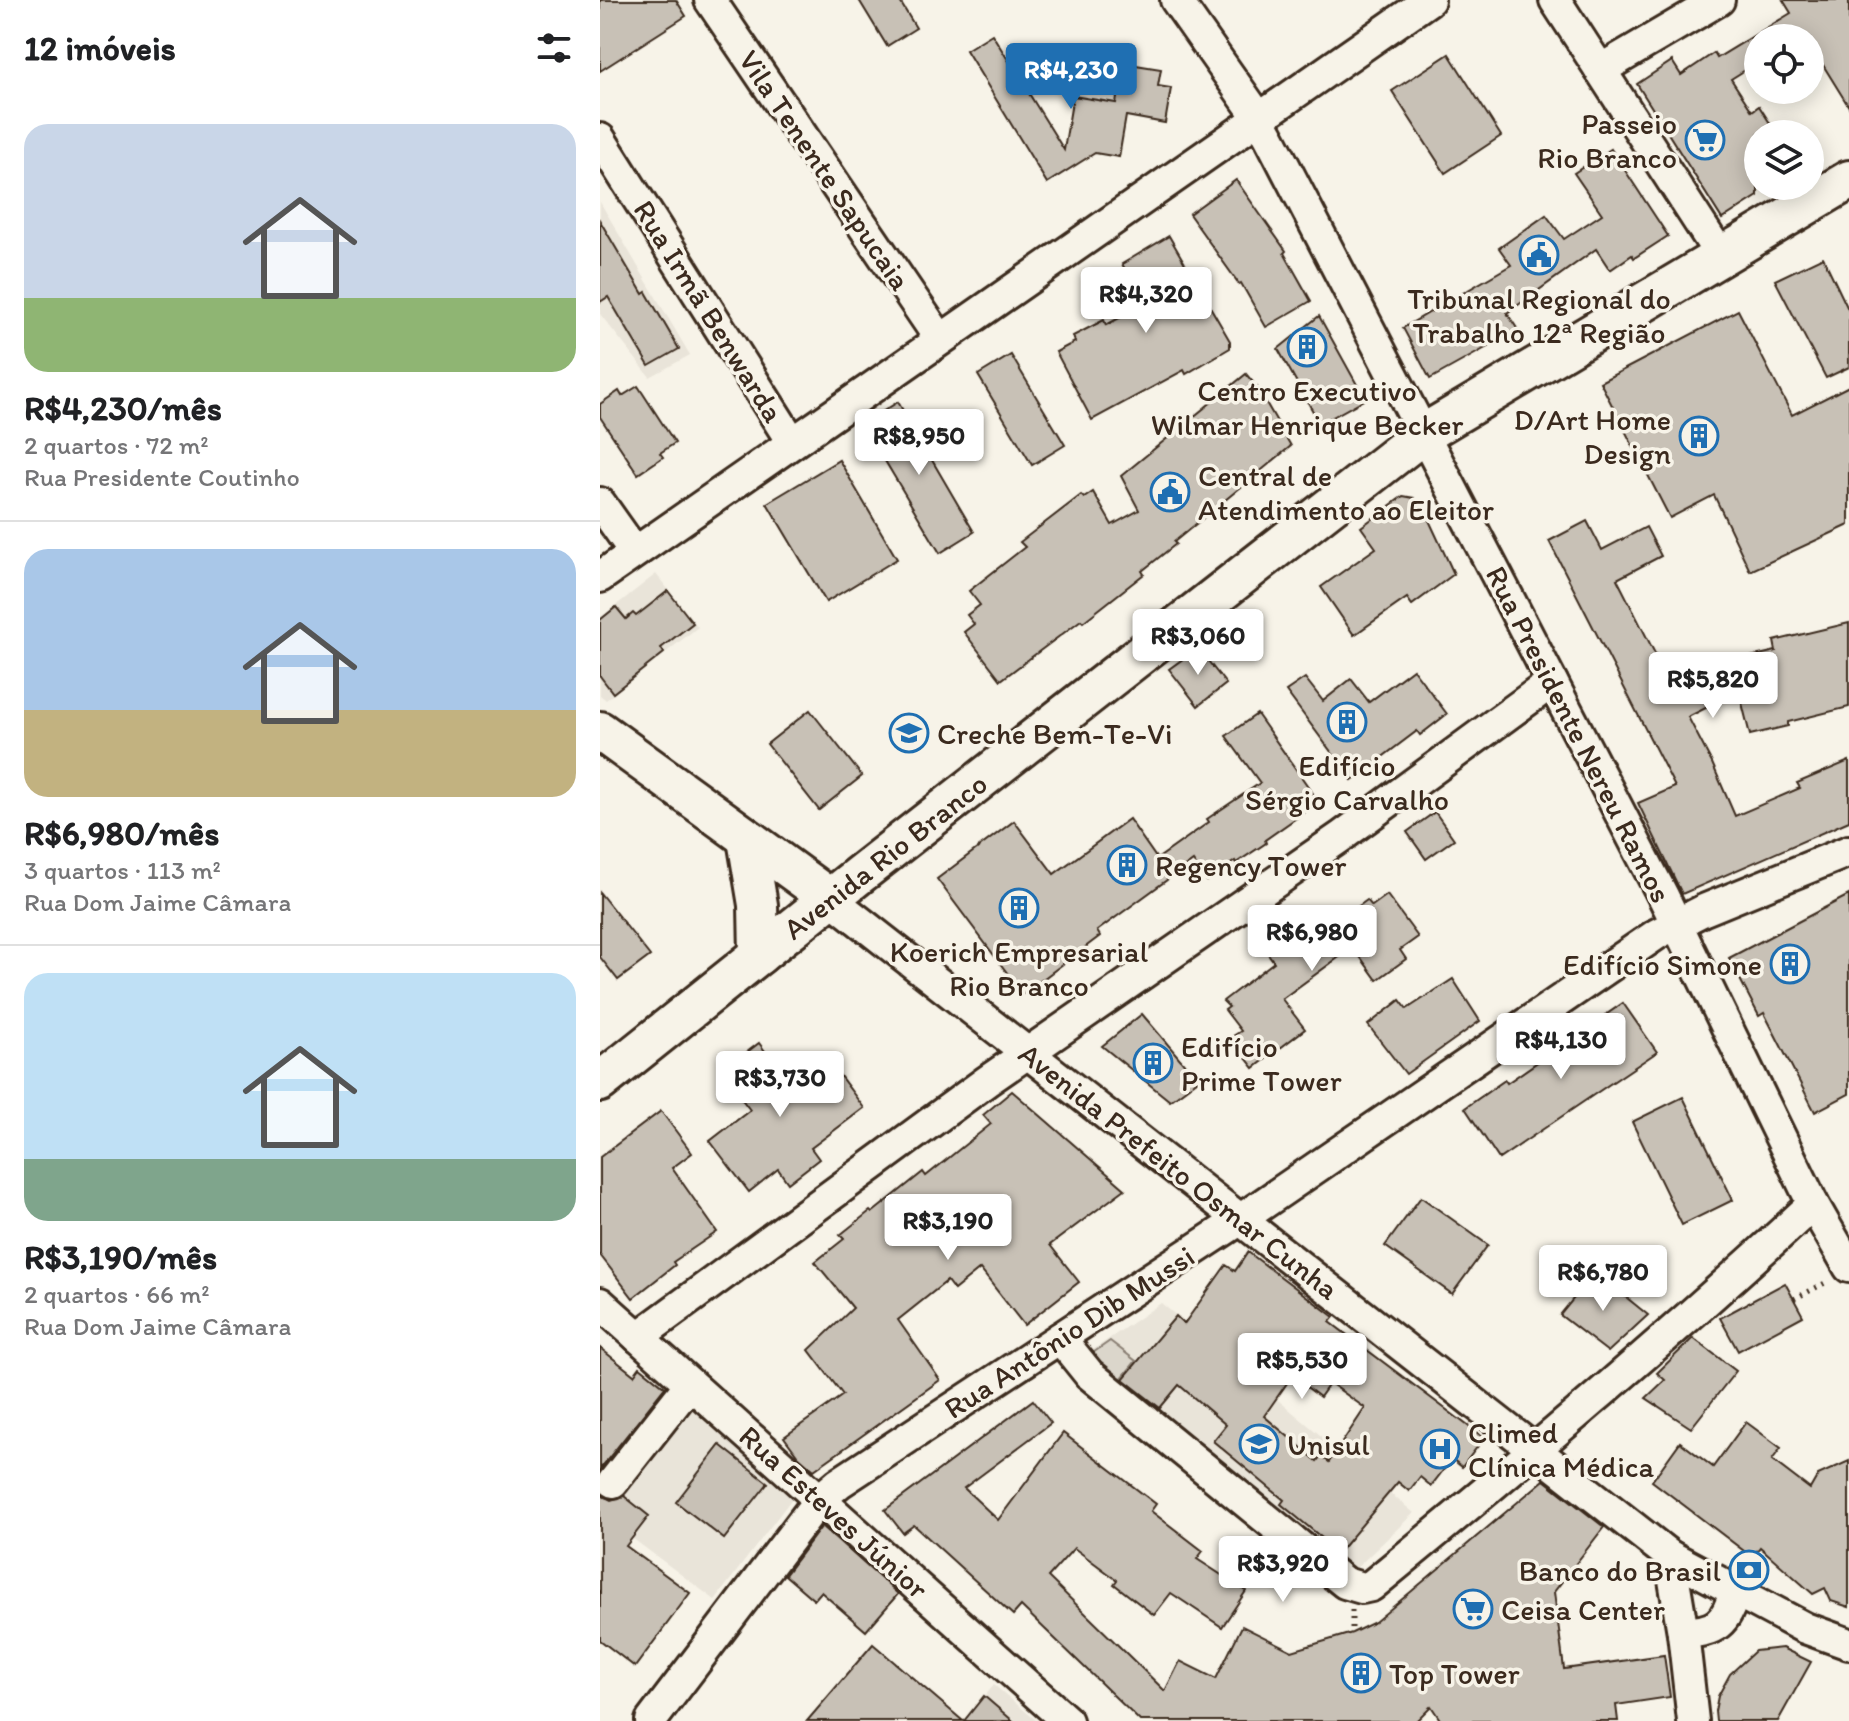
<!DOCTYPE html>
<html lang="pt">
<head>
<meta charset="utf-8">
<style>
	:root { --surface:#fff; --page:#f2f2f2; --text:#202124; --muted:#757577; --line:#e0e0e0; --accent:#1f6fb2 }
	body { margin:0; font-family:Itim,sans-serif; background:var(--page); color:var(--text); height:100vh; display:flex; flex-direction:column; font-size:30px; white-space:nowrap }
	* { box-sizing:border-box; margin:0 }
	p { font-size:26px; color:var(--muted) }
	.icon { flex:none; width:44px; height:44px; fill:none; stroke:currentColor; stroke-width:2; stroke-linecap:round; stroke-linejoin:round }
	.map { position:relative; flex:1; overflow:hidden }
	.drawer { display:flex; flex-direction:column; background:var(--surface); width:600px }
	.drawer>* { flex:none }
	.controls { position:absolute; left:1144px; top:24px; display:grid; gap:16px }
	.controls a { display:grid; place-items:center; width:80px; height:80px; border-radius:50%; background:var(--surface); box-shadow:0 4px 20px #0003; font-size:40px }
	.price { position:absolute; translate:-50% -68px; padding:0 18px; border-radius:8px; background:#fff; color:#222; font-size:26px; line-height:52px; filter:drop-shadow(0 2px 4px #0008) }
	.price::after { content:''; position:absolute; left:50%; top:48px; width:24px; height:18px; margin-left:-12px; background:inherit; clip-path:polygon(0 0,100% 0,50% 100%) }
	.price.current { background:var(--accent); color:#fff }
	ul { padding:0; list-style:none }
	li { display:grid; align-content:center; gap:16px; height:424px; padding:0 24px }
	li+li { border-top:2px solid var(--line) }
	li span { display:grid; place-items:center; height:248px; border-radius:24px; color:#555 }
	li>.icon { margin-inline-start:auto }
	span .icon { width:144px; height:144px; fill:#fffc; stroke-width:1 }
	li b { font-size:34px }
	h2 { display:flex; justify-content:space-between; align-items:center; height:96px; padding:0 24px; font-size:34px }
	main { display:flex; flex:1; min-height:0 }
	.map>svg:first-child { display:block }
	.built { fill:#e9e4d9 }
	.green { fill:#dbd6cb; stroke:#8b8074; stroke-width:2 }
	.building { fill:#c8c1b6; stroke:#3b2a1e; stroke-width:2; fill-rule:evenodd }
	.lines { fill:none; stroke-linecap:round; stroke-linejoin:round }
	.minor-casing { stroke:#3b2a1e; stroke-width:36 }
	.major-casing { stroke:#3b2a1e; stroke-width:44 }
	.path { stroke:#3b2a1e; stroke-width:5; stroke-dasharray:2 6; stroke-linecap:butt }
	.minor { stroke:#f7f3e8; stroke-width:30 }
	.major { stroke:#f7f3e8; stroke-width:38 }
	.labels { text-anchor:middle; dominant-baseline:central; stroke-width:7; stroke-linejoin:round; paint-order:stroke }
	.poi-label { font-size:30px; fill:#3b2a1e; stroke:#f7f3e8; text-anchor:start }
	.street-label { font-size:30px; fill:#3b2a1e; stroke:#f7f3e8 }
</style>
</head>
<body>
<main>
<section class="drawer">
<h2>12 imóveis<svg class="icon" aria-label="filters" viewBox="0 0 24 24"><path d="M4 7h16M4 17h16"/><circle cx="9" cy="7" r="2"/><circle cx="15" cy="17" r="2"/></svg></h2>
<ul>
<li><span style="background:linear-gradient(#c9d6e8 70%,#8fb573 0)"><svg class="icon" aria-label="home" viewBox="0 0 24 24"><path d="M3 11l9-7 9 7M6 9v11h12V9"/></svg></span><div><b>R$4,230/mês</b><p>2 quartos · 72 m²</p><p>Rua Presidente Coutinho</p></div></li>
<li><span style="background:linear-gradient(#a9c7e8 65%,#c2b280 0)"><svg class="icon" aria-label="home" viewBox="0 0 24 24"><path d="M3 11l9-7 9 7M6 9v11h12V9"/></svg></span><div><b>R$6,980/mês</b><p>3 quartos · 113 m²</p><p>Rua Dom Jaime Câmara</p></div></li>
<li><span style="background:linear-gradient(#bfe0f5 75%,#7fa58c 0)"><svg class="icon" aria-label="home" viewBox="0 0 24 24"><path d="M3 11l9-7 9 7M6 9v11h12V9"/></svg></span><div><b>R$3,190/mês</b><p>2 quartos · 66 m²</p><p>Rua Dom Jaime Câmara</p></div></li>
</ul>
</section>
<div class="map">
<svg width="1249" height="1721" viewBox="0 0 1249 1721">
	<rect width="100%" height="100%" fill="#f7f3e8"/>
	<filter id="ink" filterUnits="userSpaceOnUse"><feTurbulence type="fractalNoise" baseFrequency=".0125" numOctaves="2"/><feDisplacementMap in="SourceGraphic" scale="16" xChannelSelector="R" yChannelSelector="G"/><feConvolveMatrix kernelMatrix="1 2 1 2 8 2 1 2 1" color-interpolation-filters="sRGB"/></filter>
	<g filter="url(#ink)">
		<g class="built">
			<path d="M0 202 90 355 50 377 0 314Z"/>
			<path d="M56 574 98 627 6 700 0 695V618Z"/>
			<path d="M561 1303 814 1513 749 1575 484 1356Z"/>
			<path d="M30 1372 120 1427 196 1493 115 1600 32 1538 49 1516 8 1483 42 1441 4 1410Z"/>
			<path d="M394 1685 437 1721H364Z"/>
		</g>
		<path class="green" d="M510 1341 536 1361 517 1384 487 1357Z"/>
		<g class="building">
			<path d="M0 0H76L86 16 0 71Z"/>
			<path d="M259 0H299L316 28 287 46Z"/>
			<path d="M1183 0H1249V107L1210 44V38H1158V62L1131 79 1152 111 1159 106 1177 134H1158V196L1122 219 1037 84 1072 61 1081 75 1114 53 1117 58 1191 13Z"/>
			<path d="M392 34 464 150 473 96 516 103 523 63 561 69 558 86 571 88 565 123 526 116 519 157 495 153 447 183 366 50Z"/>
			<path d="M849 54 901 136 845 173 792 91Z"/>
			<path d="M1011 149 1068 236 1034 258 1032 255 1010 270 996 249 907 313 918 330 830 379 803 328 911 265 899 248 946 215 964 239 1002 214 974 173Z"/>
			<path d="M636 180 686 251 684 253 711 301 666 327 641 283 639 284 589 214Z"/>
			<path d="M0 221 43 294 46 292 79 349 49 366 8 297 0 302Z"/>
			<path d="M569 236 630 341V348L586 374 584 370 492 420 456 352 475 342 473 336 504 320 506 325 546 304 522 264Z"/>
			<path d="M1223 257 1249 311V367L1226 378 1175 280Z"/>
			<path d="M1138 310 1192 415 1249 386V525L1150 571 1114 495 1070 518 1000 382Z"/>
			<path d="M719 316 765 399 720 424 678 349Z"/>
			<path d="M411 355 465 445 432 465 378 375Z"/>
			<path d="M646 374 657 387 691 446 574 542 576 544 542 571 544 574 483 622 481 620 401 680 364 632 374 624 367 615 380 605 369 591 425 547 420 542 481 495 484 498 493 492 512 525 539 510 521 476Z"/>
			<path d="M38 386 75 443 60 453 63 457 38 474 0 417V404L19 391 22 396Z"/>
			<path d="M298 402 374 532 340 553 263 424Z"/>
			<path d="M239 460 297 559 226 602 167 503Z"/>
			<path d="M803 496 814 498 828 518 854 574 812 605 807 598 754 635 721 587 776 548 761 527Z"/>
			<path d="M987 521 1002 550 1046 527 1061 556 1017 579 1073 689 1125 663 1176 651 1174 641 1249 623V707L1188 722V726L1150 735 1139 691 1088 717 1112 763 1135 816 1200 788 1197 783 1249 761V821L1082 894 1038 803 1075 787 949 541Z"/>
			<path d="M68 591 93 623 61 648 64 653 13 693 0 676V620L16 607 26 619 33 613 36 616Z"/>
			<path d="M598 648 626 684 598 706 569 669Z"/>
			<path d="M813 669 847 714 820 735 817 731 752 780 686 691 705 678 723 701 751 679 769 702Z"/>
			<path d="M210 710 262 776 219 810 167 744Z"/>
			<path d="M657 714 719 802 665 840 666 843 636 863 635 861 607 881 593 861 497 931 500 936 423 994 337 879 414 821 454 874 529 819 557 859 609 822 607 819 660 783 626 736Z"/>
			<path d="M835 812 854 839 826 859 807 832Z"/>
			<path d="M0 893 50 956 18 980 0 957Z"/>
			<path d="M787 895 818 937 800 950 806 959 777 980 753 947 682 999 705 1029 654 1068 630 1038 641 1031 625 1010 629 1007 623 1001 674 962 664 948 696 925 709 942 767 900 772 906Z"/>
			<path d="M1249 895V1094L1215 1112 1164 1013 1159 1016 1129 958Z"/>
			<path d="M853 979 880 1021 806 1074 768 1025 800 1000 807 1009Z"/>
			<path d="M1023 1003 1057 1052 899 1159 865 1108 905 1080 907 1083Z"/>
			<path d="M542 1014 598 1080 570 1101 502 1046Z"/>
			<path d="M159 1043 195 1091 231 1064 264 1108 211 1148 219 1159 188 1183 178 1169 149 1192 110 1141 150 1110 121 1072Z"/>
			<path d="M412 1091 525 1189 450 1245 479 1282 424 1325 380 1269 354 1290 347 1281 298 1320 340 1380 214 1470 198 1456 184 1437 243 1395 209 1350 253 1308 215 1262 244 1239 240 1235 270 1211 272 1213 323 1172 326 1176 391 1124 383 1115Z"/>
			<path d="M1083 1097 1133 1200 1082 1225 1032 1122Z"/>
			<path d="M61 1111 92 1153 72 1168 117 1232 73 1262 75 1265 33 1298 0 1255V1157Z"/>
			<path d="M821 1197 888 1245 852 1294 785 1246Z"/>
			<path d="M648 1252 734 1317 730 1322 884 1438 862 1467 852 1459 831 1486 820 1477 809 1491 798 1482 739 1552 681 1504 684 1500 613 1441 626 1425 579 1385 560 1408 523 1379 576 1316 584 1324 626 1265 635 1271ZM692 1376 720 1397 730 1383 765 1408 729 1462 721 1456 717 1461 664 1416Z"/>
			<path d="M995 1272 1048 1315 1008 1352 960 1315Z"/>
			<path d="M1185 1283 1203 1316 1138 1351 1120 1318Z"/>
			<path d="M1093 1338 1136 1371 1091 1428 1046 1398 1065 1380 1057 1373Z"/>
			<path d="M0 1348 34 1375 40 1367 65 1387 0 1469Z"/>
			<path d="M433 1400 451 1423 364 1488 398 1520 463 1433 556 1504 551 1511 603 1551 597 1559 646 1591 622 1627 571 1593 554 1615 514 1584 517 1580 474 1548 448 1577 565 1691 580 1661 616 1679 642 1626 692 1651 752 1633 775 1622 944 1480 1004 1527 954 1592 964 1669 1064 1655 1070 1697 1016 1705 1018 1721H841L831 1706 816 1721H540L421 1606 413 1615 314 1525 303 1533 285 1510Z"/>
			<path d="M1146 1422 1181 1448 1172 1460 1210 1489 1218 1475 1249 1461V1607L1231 1601 1225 1588 1213 1594 1160 1547 1152 1557 1052 1481 1080 1442 1113 1467Z"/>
			<path d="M120 1445 168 1483 124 1539 76 1502Z"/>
			<path d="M0 1494 11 1500 24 1496 49 1516 26 1546 90 1593 35 1667 0 1640Z"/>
			<path d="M222 1526 298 1594 266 1631 221 1592 214 1600 185 1575Z"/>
			<path d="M273 1644 363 1721H207Z"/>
			<path d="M1182 1648 1211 1662 1178 1721H1116L1115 1711 1118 1696 1130 1674 1155 1651Z"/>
			<path d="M384 1696 413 1721H364Z"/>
		</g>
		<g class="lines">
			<defs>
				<g id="minor">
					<path d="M110 0 340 339"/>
					<path d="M576 0 659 118 671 140 1064 898 1213 1204 1249 1267"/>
					<path d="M955 0 1121 256"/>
					<path d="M1000 70 1119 0"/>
					<path d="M0 139 192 442"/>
					<path d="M0 503 34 551"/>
					<path d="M0 577 829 0"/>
					<path d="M231 899 1070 1556 1205 1628 1249 1644"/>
					<path d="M0 1303 467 1721"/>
					<path d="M38 1337 387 1081 742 836 952 682"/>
					<path d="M460 1338 489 1374 745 1583 762 1588 771 1586C922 1462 1070 1337 1213 1204"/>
					<path d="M13 1482 90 1384"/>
					<path d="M1070 1556 1083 1633 1093 1721"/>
					<path d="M1083 1633C1117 1631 1125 1624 1135 1592"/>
					<path d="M51 1721 219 1500 239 1483 641 1219 1057 934 1104 910 1249 851"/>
				</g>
				<g id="major">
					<path d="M0 731 231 899"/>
					<path d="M147 839 158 905 159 955"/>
					<path d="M0 1082 259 875 823 434 1249 180"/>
				</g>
			</defs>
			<use href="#minor" class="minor-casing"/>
			<use href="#major" class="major-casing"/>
			<g class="path">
				<path d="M1194 1299 1227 1282"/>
				<path d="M752 1610V1633"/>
			</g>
			<use href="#minor" class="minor"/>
			<use href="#major" class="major"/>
		</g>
	</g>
	<defs>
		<symbol id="supermarket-ring" viewBox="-11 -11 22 22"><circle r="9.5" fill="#f7f3e8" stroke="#1f6fb2" stroke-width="1.5"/><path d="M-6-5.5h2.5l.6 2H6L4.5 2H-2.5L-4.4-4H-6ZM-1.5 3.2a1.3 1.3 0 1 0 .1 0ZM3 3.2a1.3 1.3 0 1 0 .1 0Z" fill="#1f6fb2"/></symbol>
		<symbol id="civic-ring" viewBox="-11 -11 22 22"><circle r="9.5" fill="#f7f3e8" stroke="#1f6fb2" stroke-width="1.5"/><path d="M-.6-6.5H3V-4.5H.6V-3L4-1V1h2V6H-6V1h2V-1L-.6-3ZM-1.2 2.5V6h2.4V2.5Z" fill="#1f6fb2"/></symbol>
		<symbol id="building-ring" viewBox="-11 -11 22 22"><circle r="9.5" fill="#f7f3e8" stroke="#1f6fb2" stroke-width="1.5"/><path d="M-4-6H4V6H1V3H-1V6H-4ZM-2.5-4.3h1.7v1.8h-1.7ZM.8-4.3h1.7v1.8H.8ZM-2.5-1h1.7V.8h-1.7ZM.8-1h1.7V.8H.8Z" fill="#1f6fb2"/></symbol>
		<symbol id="school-ring" viewBox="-11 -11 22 22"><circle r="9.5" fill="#f7f3e8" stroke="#1f6fb2" stroke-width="1.5"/><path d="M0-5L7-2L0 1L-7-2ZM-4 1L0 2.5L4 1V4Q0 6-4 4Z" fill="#1f6fb2"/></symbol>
		<symbol id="university-ring" viewBox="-11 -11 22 22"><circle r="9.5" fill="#f7f3e8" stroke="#1f6fb2" stroke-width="1.5"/><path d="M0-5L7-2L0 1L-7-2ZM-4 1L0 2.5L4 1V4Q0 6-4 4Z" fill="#1f6fb2"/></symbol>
		<symbol id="hospital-ring" viewBox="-11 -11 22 22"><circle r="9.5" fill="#f7f3e8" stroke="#1f6fb2" stroke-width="1.5"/><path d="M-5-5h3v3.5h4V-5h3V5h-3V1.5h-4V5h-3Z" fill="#1f6fb2"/></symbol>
		<symbol id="bank-ring" viewBox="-11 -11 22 22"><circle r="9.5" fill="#f7f3e8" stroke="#1f6fb2" stroke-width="1.5"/><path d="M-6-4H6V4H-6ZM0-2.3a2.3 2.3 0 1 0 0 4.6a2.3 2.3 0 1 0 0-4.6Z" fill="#1f6fb2"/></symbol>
	</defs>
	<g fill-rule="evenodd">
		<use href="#supermarket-ring" x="1083" y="118" width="44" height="44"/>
		<use href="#civic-ring" x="917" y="233" width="44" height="44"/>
		<use href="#building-ring" x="685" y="325" width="44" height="44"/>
		<use href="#building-ring" x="1077" y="414" width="44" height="44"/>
		<use href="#civic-ring" x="548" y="470" width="44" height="44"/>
		<use href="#building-ring" x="725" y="700" width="44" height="44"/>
		<use href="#school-ring" x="287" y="711" width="44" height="44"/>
		<use href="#building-ring" x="505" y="843" width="44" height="44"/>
		<use href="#building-ring" x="397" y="886" width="44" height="44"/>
		<use href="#building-ring" x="1168" y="942" width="44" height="44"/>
		<use href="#building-ring" x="531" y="1041" width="44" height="44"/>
		<use href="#university-ring" x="637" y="1422" width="44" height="44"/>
		<use href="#hospital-ring" x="818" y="1427" width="44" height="44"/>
		<use href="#bank-ring" x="1127" y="1548" width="44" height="44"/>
		<use href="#supermarket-ring" x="851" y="1587" width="44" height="44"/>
		<use href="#building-ring" x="739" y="1651" width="44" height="44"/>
	</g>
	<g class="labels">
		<g class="poi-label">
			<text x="1077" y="123" text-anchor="end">Passeio<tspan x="1077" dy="34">Rio Branco</tspan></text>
			<text x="939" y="298" text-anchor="middle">Tribunal Regional do<tspan x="939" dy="34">Trabalho 12ª Região</tspan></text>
			<text x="707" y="390" text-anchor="middle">Centro Executivo<tspan x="707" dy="34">Wilmar Henrique Becker</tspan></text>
			<text x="1071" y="419" text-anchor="end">D/Art Home<tspan x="1071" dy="34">Design</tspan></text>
			<text x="598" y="475">Central de<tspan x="598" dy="34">Atendimento ao Eleitor</tspan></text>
			<text x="337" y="733">Creche Bem-Te-Vi</text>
			<text x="747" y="765" text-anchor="middle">Edifício<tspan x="747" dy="34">Sérgio Carvalho</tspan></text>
			<text x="555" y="865">Regency Tower</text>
			<text x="419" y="951" text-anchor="middle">Koerich Empresarial<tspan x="419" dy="34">Rio Branco</tspan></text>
			<text x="1162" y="964" text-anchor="end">Edifício Simone</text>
			<text x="581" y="1046">Edifício<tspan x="581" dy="34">Prime Tower</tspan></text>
			<text x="868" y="1432">Climed<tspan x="868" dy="34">Clínica Médica</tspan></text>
			<text x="687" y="1444">Unisul</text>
			<text x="1121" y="1570" text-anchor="end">Banco do Brasil</text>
			<text x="901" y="1609">Ceisa Center</text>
			<text x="789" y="1673">Top Tower</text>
		</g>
		<g class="street-label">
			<text transform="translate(225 170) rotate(56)">Vila Tenente Sapucaia</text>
			<text transform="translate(109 311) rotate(58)">Rua Irmã Benwarda</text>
			<text transform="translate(979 734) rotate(63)">Rua Presidente Nereu Ramos</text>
			<text transform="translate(285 856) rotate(-38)">Avenida Rio Branco</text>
			<text transform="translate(579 1171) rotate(38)">Avenida Prefeito Osmar Cunha</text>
			<text transform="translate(469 1332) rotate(-33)">Rua Antônio Dib Mussi</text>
			<text transform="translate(234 1512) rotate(42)">Rua Esteves Júnior</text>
		</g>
	</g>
</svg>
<div class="controls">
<a><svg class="icon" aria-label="locate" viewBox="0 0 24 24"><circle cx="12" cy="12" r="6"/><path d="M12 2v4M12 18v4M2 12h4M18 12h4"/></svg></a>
<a><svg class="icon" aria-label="layers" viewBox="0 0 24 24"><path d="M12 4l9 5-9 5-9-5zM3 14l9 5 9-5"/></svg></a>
</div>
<b class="price current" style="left:471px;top:111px">R$4,230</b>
<b class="price" style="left:546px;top:335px">R$4,320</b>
<b class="price" style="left:319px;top:477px">R$8,950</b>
<b class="price" style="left:598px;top:677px">R$3,060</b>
<b class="price" style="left:1113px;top:720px">R$5,820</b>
<b class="price" style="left:712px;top:973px">R$6,980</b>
<b class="price" style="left:961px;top:1081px">R$4,130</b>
<b class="price" style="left:180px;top:1119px">R$3,730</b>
<b class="price" style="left:348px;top:1262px">R$3,190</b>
<b class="price" style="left:1003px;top:1313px">R$6,780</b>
<b class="price" style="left:702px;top:1401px">R$5,530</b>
<b class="price" style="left:683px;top:1604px">R$3,920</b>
</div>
</main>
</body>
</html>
